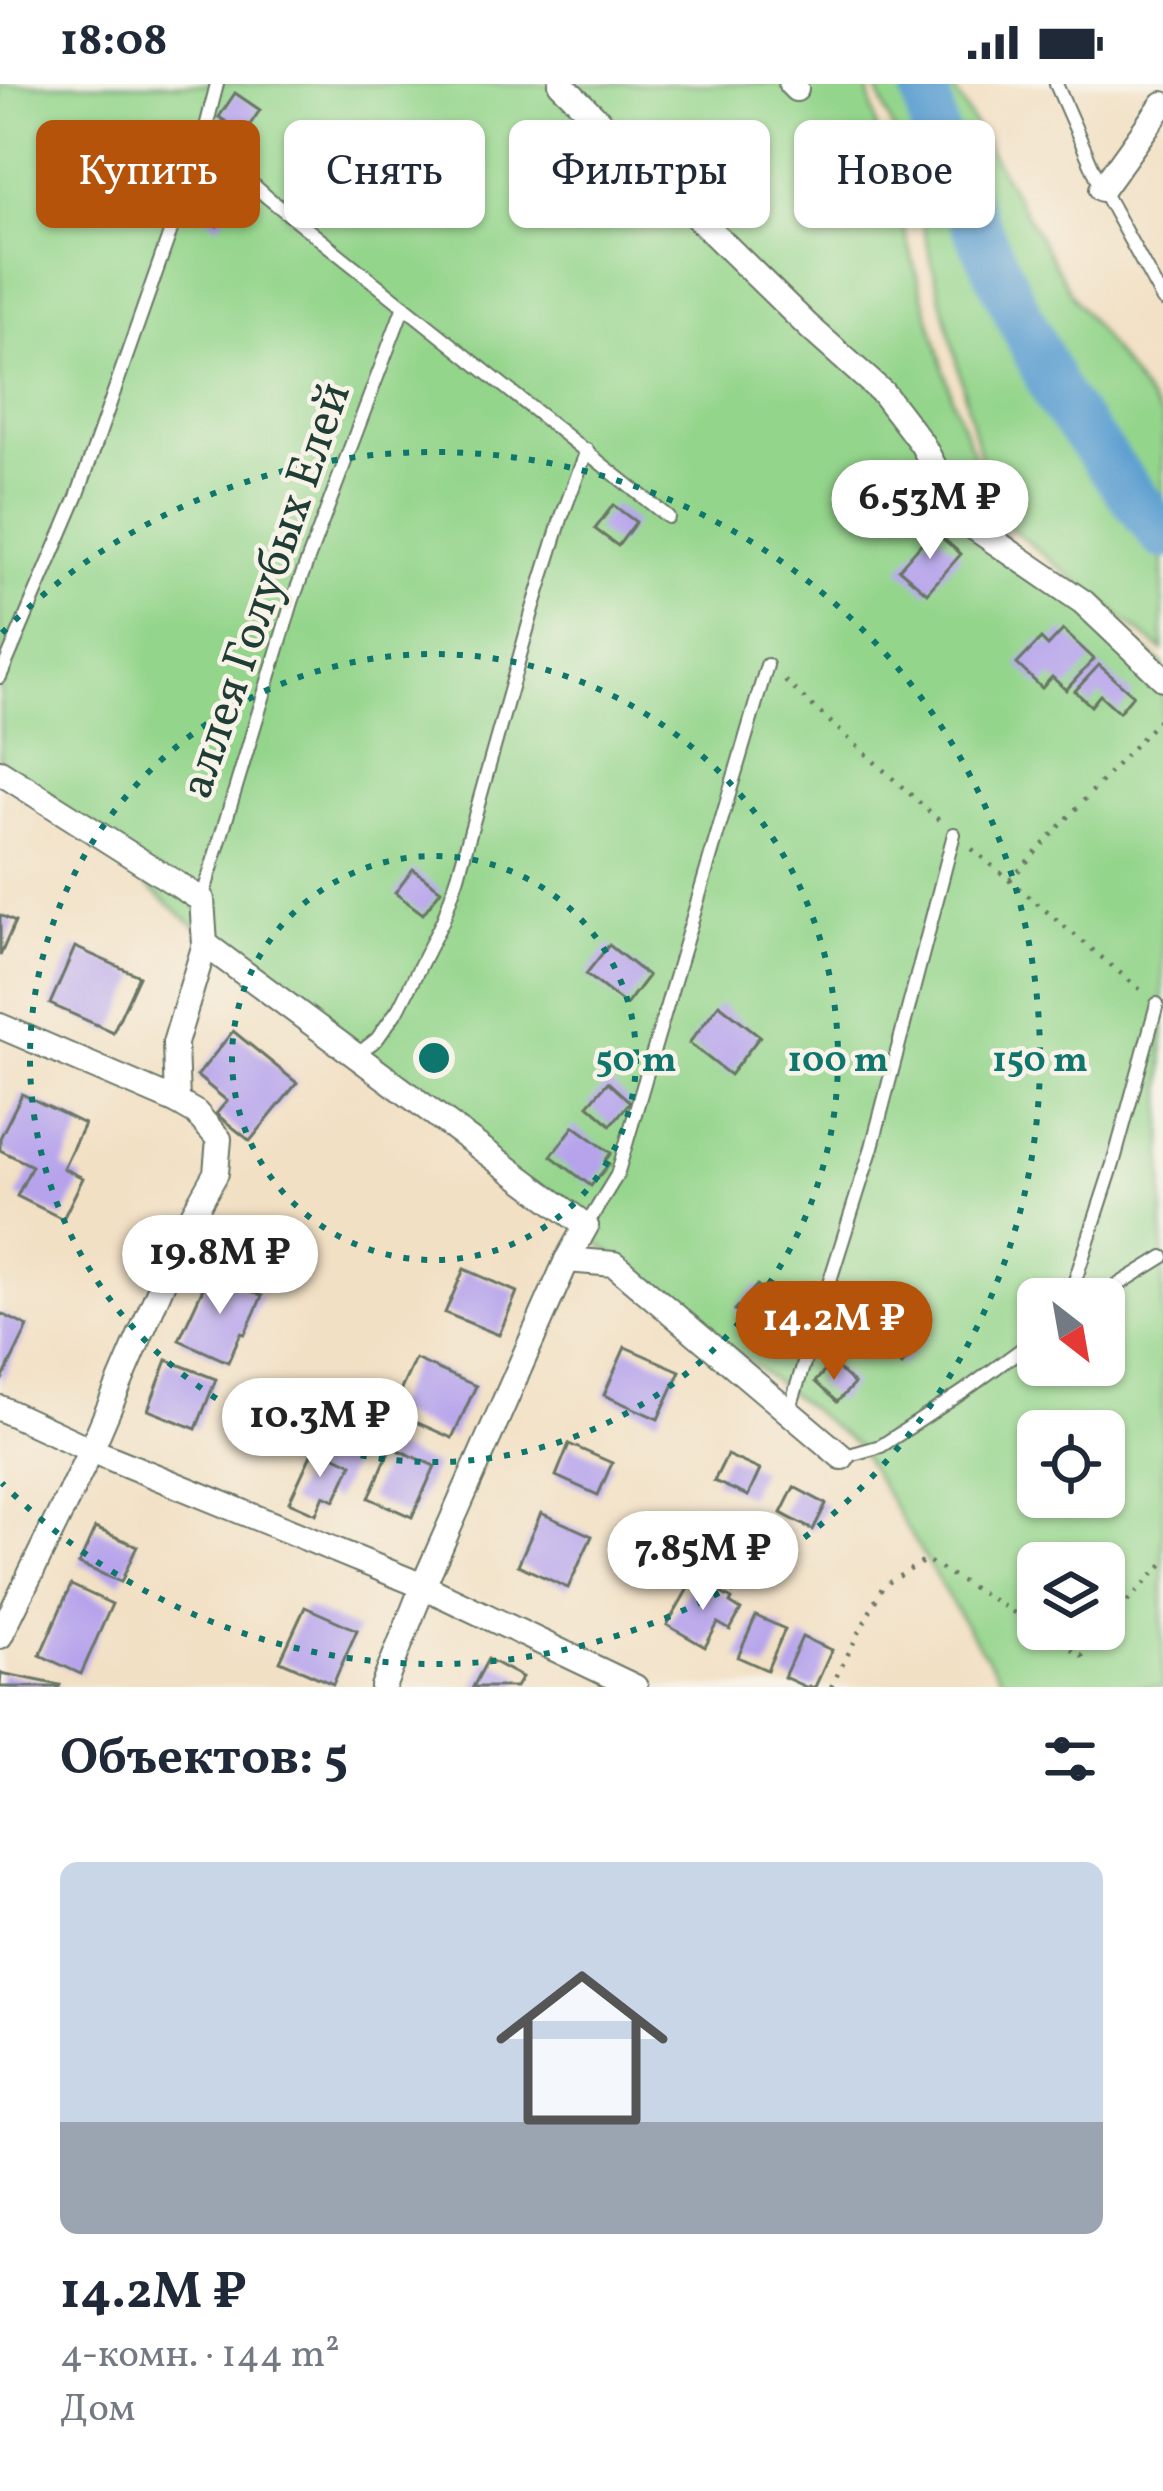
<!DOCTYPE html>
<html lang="ru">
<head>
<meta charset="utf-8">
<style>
	:root { --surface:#fff; --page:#f2f2f3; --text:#1f2937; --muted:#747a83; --accent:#b45309 }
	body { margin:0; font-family:Vollkorn,serif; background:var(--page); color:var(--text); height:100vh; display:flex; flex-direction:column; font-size:45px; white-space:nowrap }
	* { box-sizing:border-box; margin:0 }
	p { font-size:39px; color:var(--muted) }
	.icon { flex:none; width:66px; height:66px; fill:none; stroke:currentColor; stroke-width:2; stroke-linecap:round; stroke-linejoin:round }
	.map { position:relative; height:1603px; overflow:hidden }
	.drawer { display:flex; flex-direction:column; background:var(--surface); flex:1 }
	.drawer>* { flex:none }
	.top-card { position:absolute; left:36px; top:36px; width:1092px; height:108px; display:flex; gap:24px }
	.needle { width:78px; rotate:149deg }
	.controls { position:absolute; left:1017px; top:1194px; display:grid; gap:24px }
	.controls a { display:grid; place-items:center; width:108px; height:108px; border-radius:18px; background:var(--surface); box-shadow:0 3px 9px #0004; font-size:60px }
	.price { position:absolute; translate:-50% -102px; padding:0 27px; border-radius:42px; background:#fff; color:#222; font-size:39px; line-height:78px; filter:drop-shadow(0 3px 6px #0008) }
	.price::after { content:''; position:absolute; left:50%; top:72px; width:36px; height:27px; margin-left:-18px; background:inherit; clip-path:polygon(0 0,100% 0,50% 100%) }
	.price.current { background:var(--accent); color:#fff }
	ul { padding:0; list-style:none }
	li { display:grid; align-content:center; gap:24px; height:636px; padding:0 60px }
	li span { display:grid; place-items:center; height:372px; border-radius:18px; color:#555 }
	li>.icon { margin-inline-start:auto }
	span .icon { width:216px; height:216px; fill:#fffc; stroke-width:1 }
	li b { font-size:51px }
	h2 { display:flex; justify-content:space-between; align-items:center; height:144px; padding:0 60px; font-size:51px }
	.pill { padding:0 42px; border-radius:18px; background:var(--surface); box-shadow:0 3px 9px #0004; font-size:42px; line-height:108px }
	.pill.current { background:var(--accent); color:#fff }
	.status { display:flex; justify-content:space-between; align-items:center; height:84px; padding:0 60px; background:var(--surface); direction:ltr }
	.status svg { height:33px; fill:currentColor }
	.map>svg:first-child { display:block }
	.green { fill:#94d58c; stroke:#5a8960; stroke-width:3; fill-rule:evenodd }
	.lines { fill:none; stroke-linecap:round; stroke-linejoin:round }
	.river { stroke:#5ea0d2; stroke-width:48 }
	.building { fill:#b6a3ec }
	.lane-casing { stroke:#697666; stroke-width:16 }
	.street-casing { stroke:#697666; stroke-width:28 }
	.path { stroke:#697666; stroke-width:4.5; stroke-dasharray:3 9; stroke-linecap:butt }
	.lane { stroke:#fff; stroke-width:12 }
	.street { stroke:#fff; stroke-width:24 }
	.ring { fill:none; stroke:#0f766e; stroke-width:6; stroke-dasharray:6 12 }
	.labels { text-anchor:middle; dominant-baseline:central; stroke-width:9; stroke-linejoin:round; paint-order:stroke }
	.street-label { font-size:48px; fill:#1f3d34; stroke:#f7f3e8 }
	.centre { fill:#0f766e; stroke:#f7f3e8; stroke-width:6 }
	.ring-label { font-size:36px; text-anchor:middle; font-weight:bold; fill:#0f766e; stroke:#f7f3e8; stroke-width:9; stroke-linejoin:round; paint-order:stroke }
</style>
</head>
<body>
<div class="status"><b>18:08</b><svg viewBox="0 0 49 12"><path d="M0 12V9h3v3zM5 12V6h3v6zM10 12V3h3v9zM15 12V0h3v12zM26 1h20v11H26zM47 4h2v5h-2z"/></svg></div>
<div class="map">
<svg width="1163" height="1603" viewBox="0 0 1163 1603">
	<rect width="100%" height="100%" fill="#f7f3e8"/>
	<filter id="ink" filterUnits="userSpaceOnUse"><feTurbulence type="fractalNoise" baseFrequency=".00833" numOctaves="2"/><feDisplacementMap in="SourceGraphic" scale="24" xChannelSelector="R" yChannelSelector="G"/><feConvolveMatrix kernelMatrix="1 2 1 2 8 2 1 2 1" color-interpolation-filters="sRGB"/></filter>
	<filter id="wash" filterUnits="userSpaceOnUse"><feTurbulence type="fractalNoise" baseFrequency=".004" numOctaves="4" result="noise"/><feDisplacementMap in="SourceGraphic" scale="48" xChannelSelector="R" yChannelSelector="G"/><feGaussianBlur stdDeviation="2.7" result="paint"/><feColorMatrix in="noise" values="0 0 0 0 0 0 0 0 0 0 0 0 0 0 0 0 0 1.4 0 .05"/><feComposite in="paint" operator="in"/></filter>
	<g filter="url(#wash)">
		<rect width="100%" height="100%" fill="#f2e0c4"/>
		<path class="green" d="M0 0H867L881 65 952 314 991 416 909 86 875 0H951L1075 216 1163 335V567L997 433 1007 460 1163 580V1603H1007L970 1549 857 1362 191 839 0 678ZM1038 1215H1104V1281H1038ZM1038 1347H1104V1413H1038ZM1038 1479H1104V1545H1038Z"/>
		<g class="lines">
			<path class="river" d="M924 0 938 63 1059 315 1163 451"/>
		</g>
		<g id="blocks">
			<g class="building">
				<path d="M235 9 260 26 234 64 216 51 225 37 219 33Z"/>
				<path d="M221 103 238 118 217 142 200 127Z"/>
				<path d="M613 421 636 438 618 462 595 445Z"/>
				<path d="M933 446 961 470 927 509 899 485Z"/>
				<path d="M1063 546 1094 575 1066 606 1052 593 1042 604 1017 580 1041 555 1048 562Z"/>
				<path d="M1099 581 1133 611 1119 628 1100 611 1091 622 1075 607Z"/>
				<path d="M413 785 441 806 423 830 395 809Z"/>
				<path d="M0 831 15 838 0 872Z"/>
				<path d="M609 861 648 892 626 921 586 890Z"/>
				<path d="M75 863 139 892 113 948 50 920Z"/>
				<path d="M719 920 760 952 730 991 689 959Z"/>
				<path d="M233 947 297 999 250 1057 216 1030 227 1017 197 992Z"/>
				<path d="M608 998 630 1018 611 1041 588 1021Z"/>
				<path d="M22 1010 84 1040 63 1084 83 1094 63 1135 17 1112 32 1082 0 1066V1054Z"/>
				<path d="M574 1042 611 1069 605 1077 609 1080 591 1102 551 1072Z"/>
				<path d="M464 1185 517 1208 499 1251 445 1229Z"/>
				<path d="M210 1189 262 1212 245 1250 241 1249 228 1278 179 1256Z"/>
				<path d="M757 1201 793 1231 773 1256 735 1226Z"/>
				<path d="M0 1229 28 1243 0 1300Z"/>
				<path d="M893 1232 923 1254 902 1281 872 1259Z"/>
				<path d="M625 1263 680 1287 658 1335 604 1311Z"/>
				<path d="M415 1275 476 1302 452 1354 391 1327Z"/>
				<path d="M167 1276 216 1295 196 1345 148 1326Z"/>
				<path d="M832 1279 854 1300 837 1318 815 1298Z"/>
				<path d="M569 1360 612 1379 598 1411 556 1392Z"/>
				<path d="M315 1362 352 1380 335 1416 324 1411 316 1430 289 1418Z"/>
				<path d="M391 1363 435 1382 412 1433 369 1414Z"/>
				<path d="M727 1371 760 1386 748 1412 714 1397Z"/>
				<path d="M794 1403 826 1420 813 1446 781 1429Z"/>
				<path d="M541 1429 592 1452 568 1504 518 1481Z"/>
				<path d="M95 1444 137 1462 121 1498 79 1480Z"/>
				<path d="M694 1494 732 1515 730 1519 741 1526 730 1546 718 1539 705 1563 667 1541Z"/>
				<path d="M71 1501 112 1520 81 1590 40 1571Z"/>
				<path d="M305 1523 357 1546 333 1600 280 1577Z"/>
				<path d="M756 1532 785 1545 767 1586 738 1573Z"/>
				<path d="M802 1553 832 1566 815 1603H806L784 1593Z"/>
				<path d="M488 1575 522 1593 516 1603H473Z"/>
				<path d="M1 1589 60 1601 59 1603H0Z"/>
			</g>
		</g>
	</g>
	<g filter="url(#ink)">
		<use href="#blocks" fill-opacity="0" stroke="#697666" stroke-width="3"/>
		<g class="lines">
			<defs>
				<g id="lane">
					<path d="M1056 0 1102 105 1163 216"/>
					<path d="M203 55 267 113 668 433"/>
					<path d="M0 593 77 413 203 55 217 0"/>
					<path d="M202 815 293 515 404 222"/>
					<path d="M357 971 377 955 399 924 443 836 458 792 533 525 561 435 587 366"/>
					<path d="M586 1142 617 1091 767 581"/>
					<path d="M1069 1215 1113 1080 1157 920"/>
					<path d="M1095 1215 1163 1173"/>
					<path d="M789 1327 872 1063 954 750"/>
					<path d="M842 1373 881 1362 963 1308 1038 1253"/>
				</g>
				<g id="street">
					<path d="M561 0 808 242 883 309 922 360 963 436 1083 518 1163 594"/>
					<path d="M791 0 796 5"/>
					<path d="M1102 105 1163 20"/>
					<path d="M0 688 202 816 205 860 175 959 177 1018"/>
					<path d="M205 860 586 1142 567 1176 423 1502 383 1603"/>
					<path d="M0 942 177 1018 196 1029 219 1055 216 1089 189 1137 91 1366 0 1552"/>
					<path d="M567 1176 614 1180 842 1373"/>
					<path d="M0 1324 91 1366 423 1502 635 1603"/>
				</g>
			</defs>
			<use href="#lane" class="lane-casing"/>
			<use href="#street" class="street-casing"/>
			<g class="path">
				<path d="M785 597 941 738"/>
				<path d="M972 765 1143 908"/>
				<path d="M1010 796 1163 631"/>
				<path d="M1041 1545 1082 1572 1127 1518 1163 1480"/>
				<path d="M831 1603 883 1502 926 1476 1038 1543"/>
			</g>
			<use href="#lane" class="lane"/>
			<use href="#street" class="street"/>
		</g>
	</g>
	<g class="ring">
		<circle cx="434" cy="974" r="202"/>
		<circle cx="434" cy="974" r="404"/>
		<path d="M2 549A606 606 0 1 1 2 1399"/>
	</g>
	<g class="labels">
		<g class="street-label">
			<text transform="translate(267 507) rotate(-71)">аллея Голубых Елей</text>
		</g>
	</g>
	<circle cx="434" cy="974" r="18" class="centre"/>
	<g class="ring-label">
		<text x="636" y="987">50 m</text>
		<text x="838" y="987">100 m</text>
		<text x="1040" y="987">150 m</text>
	</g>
</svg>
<div class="controls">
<a><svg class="needle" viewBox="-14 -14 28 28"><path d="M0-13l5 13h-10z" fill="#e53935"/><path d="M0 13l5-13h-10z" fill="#747a83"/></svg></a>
<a><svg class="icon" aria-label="locate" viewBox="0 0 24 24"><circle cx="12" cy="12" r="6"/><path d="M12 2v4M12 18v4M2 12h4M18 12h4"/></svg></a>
<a><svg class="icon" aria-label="layers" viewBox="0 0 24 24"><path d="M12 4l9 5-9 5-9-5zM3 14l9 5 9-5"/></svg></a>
</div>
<b class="price" style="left:930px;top:478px">6.53M ₽</b>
<b class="price" style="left:220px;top:1233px">19.8M ₽</b>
<b class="price current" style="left:834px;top:1299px">14.2M ₽</b>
<b class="price" style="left:320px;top:1396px">10.3M ₽</b>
<b class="price" style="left:703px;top:1529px">7.85M ₽</b>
<div class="top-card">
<a class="pill current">Купить</a>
<a class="pill">Снять</a>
<a class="pill">Фильтры</a>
<a class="pill">Новое</a>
</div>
</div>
<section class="drawer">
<h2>Объектов: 5<svg class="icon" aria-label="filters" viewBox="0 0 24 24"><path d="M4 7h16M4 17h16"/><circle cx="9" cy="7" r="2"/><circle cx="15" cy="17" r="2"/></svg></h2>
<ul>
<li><span style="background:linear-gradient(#c9d6e8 70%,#9aa5b1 0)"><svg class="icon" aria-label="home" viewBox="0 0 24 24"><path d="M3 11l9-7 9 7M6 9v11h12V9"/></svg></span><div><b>14.2M ₽</b><p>4-комн. · 144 m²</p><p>Дом</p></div></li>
</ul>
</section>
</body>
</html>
